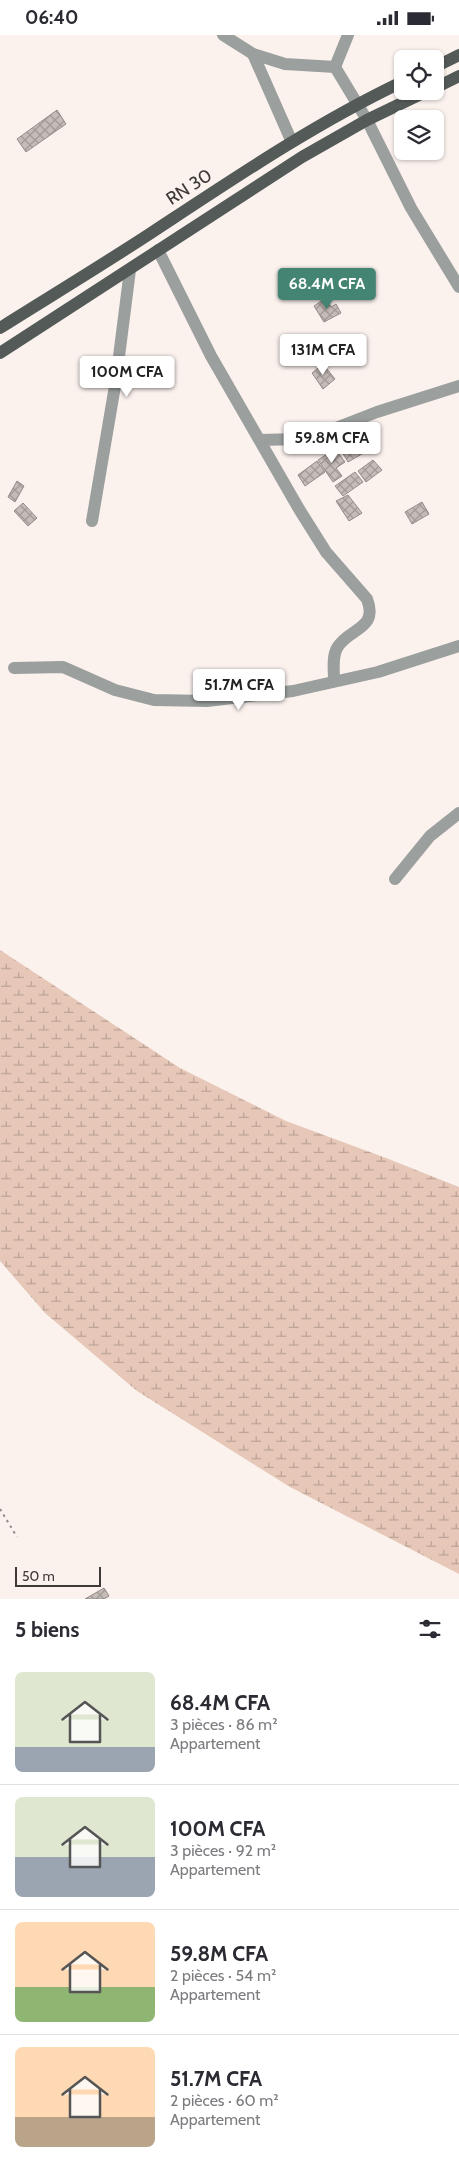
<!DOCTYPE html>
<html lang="fr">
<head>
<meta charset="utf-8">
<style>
	:root { --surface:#fff; --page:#f7f7f7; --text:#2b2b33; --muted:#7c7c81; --line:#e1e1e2; --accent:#438473 }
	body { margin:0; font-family:Cabin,sans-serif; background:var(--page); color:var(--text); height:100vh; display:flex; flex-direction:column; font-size:19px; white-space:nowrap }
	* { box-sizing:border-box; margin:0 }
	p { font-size:16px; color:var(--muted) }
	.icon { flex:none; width:28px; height:28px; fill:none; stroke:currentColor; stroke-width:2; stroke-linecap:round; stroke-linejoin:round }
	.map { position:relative; height:1564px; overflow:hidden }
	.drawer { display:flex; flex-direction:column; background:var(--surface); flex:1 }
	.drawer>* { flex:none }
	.fabs { position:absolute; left:394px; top:15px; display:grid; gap:10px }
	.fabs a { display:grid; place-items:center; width:50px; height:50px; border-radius:8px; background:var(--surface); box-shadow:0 1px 4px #0004; font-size:25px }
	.scale { position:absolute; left:15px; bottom:12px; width:86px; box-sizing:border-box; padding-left:5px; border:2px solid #3d3937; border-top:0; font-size:14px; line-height:18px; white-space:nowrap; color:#3d3937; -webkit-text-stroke:4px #fbf2ee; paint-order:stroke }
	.price { position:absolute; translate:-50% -42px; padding:0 11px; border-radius:5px; background:#fff; color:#222; font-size:16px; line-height:32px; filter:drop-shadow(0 1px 2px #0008) }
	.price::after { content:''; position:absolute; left:50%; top:30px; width:15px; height:11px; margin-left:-8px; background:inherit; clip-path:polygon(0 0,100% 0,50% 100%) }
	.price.on { background:var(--accent); color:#fff }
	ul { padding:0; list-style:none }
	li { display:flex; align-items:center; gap:15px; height:125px; padding:0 15px }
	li+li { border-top:1px solid var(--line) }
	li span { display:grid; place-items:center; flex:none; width:140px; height:100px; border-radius:8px; color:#555 }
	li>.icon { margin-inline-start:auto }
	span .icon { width:60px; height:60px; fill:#fffc; stroke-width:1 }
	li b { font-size:21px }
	h2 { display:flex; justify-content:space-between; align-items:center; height:60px; padding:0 15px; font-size:21px }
	.status { display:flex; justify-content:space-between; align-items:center; height:35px; padding:0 25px; background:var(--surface); direction:ltr }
	.status svg { height:14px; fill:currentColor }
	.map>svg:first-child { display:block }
	.wetland { fill:url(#wetland-marsh) }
	.building { fill:url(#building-cross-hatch); stroke:#958d89 }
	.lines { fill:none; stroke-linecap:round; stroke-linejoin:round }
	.path { stroke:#938d8a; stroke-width:2; stroke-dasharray:2.5 4; stroke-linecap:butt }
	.minor { stroke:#9b9f9e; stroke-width:12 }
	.major { stroke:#535a58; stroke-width:12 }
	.labels { text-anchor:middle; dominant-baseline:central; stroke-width:4.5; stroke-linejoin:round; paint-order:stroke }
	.street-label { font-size:18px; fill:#3d3937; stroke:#fbf2ee }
</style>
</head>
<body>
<div class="status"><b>06:40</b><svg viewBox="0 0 49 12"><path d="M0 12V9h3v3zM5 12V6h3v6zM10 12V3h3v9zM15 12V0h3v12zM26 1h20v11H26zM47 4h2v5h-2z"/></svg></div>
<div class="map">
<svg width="459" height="1564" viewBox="0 0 459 1564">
	<defs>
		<pattern id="wetland-marsh" width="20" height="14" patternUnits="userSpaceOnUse" patternTransform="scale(1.25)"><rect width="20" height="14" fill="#e6c7b8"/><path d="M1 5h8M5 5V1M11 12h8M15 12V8" fill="none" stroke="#bca396"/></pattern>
		<pattern id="building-cross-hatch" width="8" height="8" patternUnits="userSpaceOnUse" patternTransform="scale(1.25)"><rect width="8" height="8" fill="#c5bcb8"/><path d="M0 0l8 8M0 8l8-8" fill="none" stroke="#a19a96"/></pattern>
	</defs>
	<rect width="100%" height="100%" fill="#fbf2ee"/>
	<path class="wetland" d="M0 915 180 1033 286 1086 386 1123 459 1152V1539L290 1452 137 1356 45 1278 0 1226Z"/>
	<g class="building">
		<path d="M57 75 66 89 26 117 17 104Z"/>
		<path d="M326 263 331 272 336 269 341 278 324 287 314 271Z"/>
		<path d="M323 329 335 344 323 354 312 338Z"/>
		<path d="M357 401 367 416 348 427 338 410Z"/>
		<path d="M335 414 345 427 336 433 342 441 333 447 318 425Z"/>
		<path d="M373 425 382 435 366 447 358 436Z"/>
		<path d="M317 426 325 437 305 451 298 440Z"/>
		<path d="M355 437 363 447 343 461 335 451Z"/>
		<path d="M17 446 24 451 15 467 8 462Z"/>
		<path d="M348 460 362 478 349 486 336 466Z"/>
		<path d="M422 467 429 479 412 489 405 477Z"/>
		<path d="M23 468 37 483 28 491 14 476Z"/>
		<path d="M104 1553 109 1561 104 1564H85Z"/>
	</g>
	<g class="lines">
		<path class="path" d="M0 1474 17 1502"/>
		<g class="minor">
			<path d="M223 0 253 19 285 29 335 32"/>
			<path d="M253 19 291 105"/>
			<path d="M335 32 367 85 411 173 459 252"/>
			<path d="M335 32 348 0"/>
			<path d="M158 215 211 321 299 474 326 517 367 564C379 595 348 593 337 613 332 622 334 636 334 645"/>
			<path d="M261 405 297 404 328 396 377 377 459 351"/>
			<path d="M92 486 116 345 130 235"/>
			<path d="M14 633 63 632 115 655 154 665 207 666 293 656 378 637 459 611"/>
			<path d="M395 844 430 801 459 778"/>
		</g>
		<g class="major">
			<path d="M435 32 459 20"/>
			<path d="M435 53 459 41"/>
			<path d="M0 293C51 261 102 230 151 198 233 144 314 89 402 47"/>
			<path d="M0 318 302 122 367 85 427 56"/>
		</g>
	</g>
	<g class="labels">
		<g class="street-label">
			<text transform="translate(189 152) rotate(-33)">RN 30</text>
		</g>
	</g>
</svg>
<div class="fabs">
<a><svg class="icon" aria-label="locate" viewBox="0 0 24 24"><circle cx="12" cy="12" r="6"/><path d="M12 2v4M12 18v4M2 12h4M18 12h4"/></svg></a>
<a><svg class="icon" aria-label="layers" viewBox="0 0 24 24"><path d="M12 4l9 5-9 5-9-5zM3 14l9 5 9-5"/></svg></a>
</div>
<div class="scale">50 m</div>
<b class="price on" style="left:327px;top:275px">68.4M CFA</b>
<b class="price" style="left:323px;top:341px">131M CFA</b>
<b class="price" style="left:127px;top:363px">100M CFA</b>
<b class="price" style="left:332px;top:429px">59.8M CFA</b>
<b class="price" style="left:239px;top:676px">51.7M CFA</b>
</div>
<section class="drawer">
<h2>5 biens<svg class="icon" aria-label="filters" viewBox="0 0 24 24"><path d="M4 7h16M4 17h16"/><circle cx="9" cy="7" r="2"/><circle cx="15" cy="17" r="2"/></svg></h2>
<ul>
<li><span style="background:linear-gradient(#dfe7d0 75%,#9aa5b1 0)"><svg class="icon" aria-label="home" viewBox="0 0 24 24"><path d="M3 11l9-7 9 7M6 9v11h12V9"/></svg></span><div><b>68.4M CFA</b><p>3 pièces · 86 m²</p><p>Appartement</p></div></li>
<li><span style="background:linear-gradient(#dfe7d0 60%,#9aa5b1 0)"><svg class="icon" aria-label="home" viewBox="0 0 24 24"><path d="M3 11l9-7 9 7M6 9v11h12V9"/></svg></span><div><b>100M CFA</b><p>3 pièces · 92 m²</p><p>Appartement</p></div></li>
<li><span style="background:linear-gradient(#ffd9b3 65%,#8fb573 0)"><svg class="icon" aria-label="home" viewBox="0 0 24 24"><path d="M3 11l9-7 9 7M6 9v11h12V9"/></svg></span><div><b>59.8M CFA</b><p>2 pièces · 54 m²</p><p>Appartement</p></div></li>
<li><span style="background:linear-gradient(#ffd9b3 70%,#b9a48a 0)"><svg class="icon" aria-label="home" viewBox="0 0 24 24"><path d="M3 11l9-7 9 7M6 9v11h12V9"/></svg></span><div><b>51.7M CFA</b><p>2 pièces · 60 m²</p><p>Appartement</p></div></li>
</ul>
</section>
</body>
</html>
